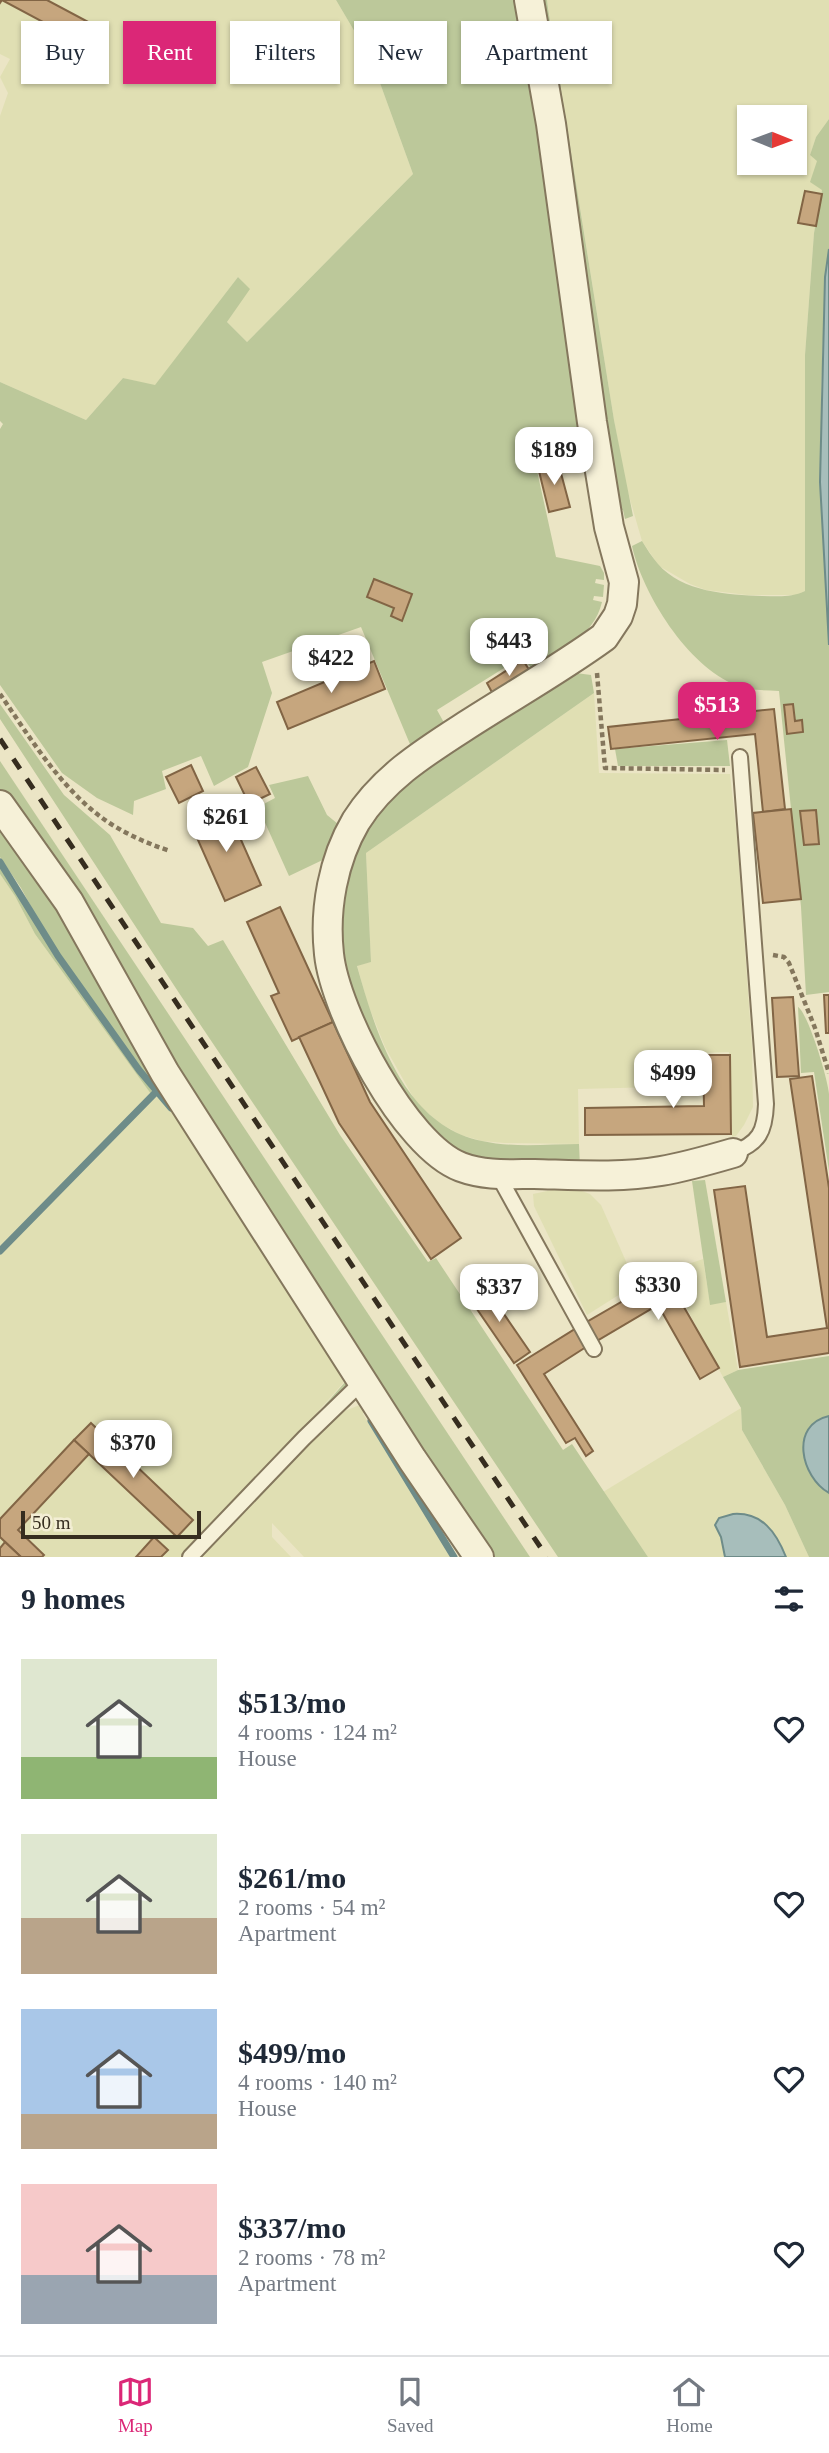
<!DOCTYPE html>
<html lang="en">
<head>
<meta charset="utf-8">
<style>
	:root { --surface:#fff; --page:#f6f6f7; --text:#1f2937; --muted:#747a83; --line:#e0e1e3; --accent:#db2777 }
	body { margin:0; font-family:Georgia,serif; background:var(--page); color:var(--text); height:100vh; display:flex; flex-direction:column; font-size:26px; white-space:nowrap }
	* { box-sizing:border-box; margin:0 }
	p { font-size:23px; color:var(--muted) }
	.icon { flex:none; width:38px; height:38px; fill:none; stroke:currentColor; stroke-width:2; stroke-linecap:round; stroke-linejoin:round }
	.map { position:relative; height:1557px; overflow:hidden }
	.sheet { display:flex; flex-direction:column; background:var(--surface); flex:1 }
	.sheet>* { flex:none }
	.guide { position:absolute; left:21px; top:21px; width:788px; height:63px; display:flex; gap:14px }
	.needle { width:46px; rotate:91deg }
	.fabs { position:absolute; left:737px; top:105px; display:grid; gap:14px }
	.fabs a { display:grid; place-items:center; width:70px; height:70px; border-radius:0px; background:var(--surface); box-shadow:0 2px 5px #0004; font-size:35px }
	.scale { position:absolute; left:21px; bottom:18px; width:180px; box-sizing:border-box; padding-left:7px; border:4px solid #362d1f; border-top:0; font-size:19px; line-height:24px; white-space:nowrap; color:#362d1f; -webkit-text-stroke:5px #f3eed4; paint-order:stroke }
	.price { position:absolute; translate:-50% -60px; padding:0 16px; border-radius:14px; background:#fff; color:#222; font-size:23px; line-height:46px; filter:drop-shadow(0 2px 4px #0008) }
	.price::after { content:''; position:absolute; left:50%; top:42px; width:21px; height:16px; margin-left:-10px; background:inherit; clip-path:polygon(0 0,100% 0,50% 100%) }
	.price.selected { background:var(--accent); color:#fff }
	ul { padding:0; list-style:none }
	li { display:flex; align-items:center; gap:21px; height:175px; padding:0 21px }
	li span { display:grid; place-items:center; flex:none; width:196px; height:140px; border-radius:0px; color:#555 }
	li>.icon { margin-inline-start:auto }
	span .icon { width:84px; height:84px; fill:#fffc; stroke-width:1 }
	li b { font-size:30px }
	h2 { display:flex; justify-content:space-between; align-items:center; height:84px; padding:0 21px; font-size:30px }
	.chip { padding:0 24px; border-radius:0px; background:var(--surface); box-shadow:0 2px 5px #0004; font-size:24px; line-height:63px }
	.chip.selected { background:var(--accent); color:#fff }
	.dock { display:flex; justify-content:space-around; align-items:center; height:98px; border-top:2px solid var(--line); background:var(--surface); font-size:19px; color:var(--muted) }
	.dock a { display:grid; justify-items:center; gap:4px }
	.dock .selected { color:var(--accent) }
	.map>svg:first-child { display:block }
	.farmland { fill:#e0dfb3; fill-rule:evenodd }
	.green { fill:#bcc89a }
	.water { fill:#a7bebb; stroke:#6e8c89; stroke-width:2 }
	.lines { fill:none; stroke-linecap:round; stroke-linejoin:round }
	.stream { stroke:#6e8c89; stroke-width:7 }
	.building { fill:#c6a67e; stroke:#826545; stroke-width:2 }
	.service-casing { stroke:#84775d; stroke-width:18 }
	.minor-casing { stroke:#84775d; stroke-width:32 }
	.path { stroke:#84775d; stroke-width:4.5; stroke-dasharray:5 3.5; stroke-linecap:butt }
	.service { stroke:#f6f1d8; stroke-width:14 }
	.minor { stroke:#f6f1d8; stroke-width:28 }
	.rail { stroke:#362d1f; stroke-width:5; stroke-dasharray:12 12; stroke-linecap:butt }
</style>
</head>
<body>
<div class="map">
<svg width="829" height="1557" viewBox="0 0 829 1557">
	<rect width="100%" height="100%" fill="#ebe5c5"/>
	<g class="farmland">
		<path d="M0 0H336L372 61 413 174 247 342 227 322 249 289 238 277 155 386 123 378 86 420 0 382V116L8 93 0 77 10 59 0 54Z"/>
		<path d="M547 0H829V119L816 137 810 155 817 160 822 190 814 233 805 355 806 585 805 591 797 595H747L706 590 690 584 659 566 642 541 625 482 614 420ZM749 117H794V163H749Z"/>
		<path d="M594 693 599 773 730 774 737 837 752 1047 753 1107 744 1125 736 1136 732 1137 729 1052 699 1053V1086L578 1089 579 1144 504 1143 482 1141 461 1135 441 1124 417 1104 385 1047 367 1002 357 965 371 962 366 853Z"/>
		<path d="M0 874 15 896 35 934 151 1094 0 1248Z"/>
		<path d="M156 1095 165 1103 214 1174 320 1339 344 1382 273 1463 238 1499 249 1509 252 1501 339 1413 360 1405 364 1411 363 1414 452 1557H304L272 1523V1537L291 1557H0V1255Z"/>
		<path d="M557 1189 579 1190 590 1194 601 1205 636 1284 587 1315 534 1206 533 1194Z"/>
		<path d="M703 1259 710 1304 726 1302 738 1370 723 1377 667 1271Z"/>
		<path d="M741 1408 742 1430 785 1505 809 1557H786L777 1540 753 1516 740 1514 719 1518 715 1524 721 1537 725 1557H648L603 1492Z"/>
	</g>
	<g class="green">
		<path d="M336 0H521L584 439 532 448 556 557 600 566 604 573V580L596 579 595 583 604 585 603 597 594 596 593 600 602 602C594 637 559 651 531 668L523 656 437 710 447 728 412 749 361 627 262 662 272 693 248 767 214 786 201 756 162 771 166 789 134 801 133 815 97 798 62 773 0 685V429L3 424 0 421V382L86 420 123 378 155 385 238 277 250 289 227 322 247 342 413 174 372 61Z"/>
		<path d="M536 0H547L548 8 614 420 633 516 625 519 623 510H618Z"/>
		<path d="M829 119V249L825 277 821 399 824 539 829 645V992L806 995 801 907 779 691C764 690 750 691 736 685 688 667 642 593 632 546L642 541C647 549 652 557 658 564 682 592 728 595 762 596 777 596 791 598 805 591V355L814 233 822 190 810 182 817 161 810 155 816 137Z"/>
		<path d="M576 673 591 675 594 693 366 853 371 962 357 966C376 1033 403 1125 482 1141 513 1148 548 1144 579 1144L580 1167 474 1158 439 1137 423 1121 374 1048 340 962V916L353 849 387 795 564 676Z"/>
		<path d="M0 704 64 795 110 835 161 923 193 928 208 946 223 940 340 1135 428 1262 436 1258 563 1450 572 1444 648 1557H558L179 993 0 719Z"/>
		<path d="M727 740 730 766H618L615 749Z"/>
		<path d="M0 761 530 1557H484L12 811 0 791Z"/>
		<path d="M308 776 327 815 338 824 339 837 331 856 289 876 258 807 275 798 269 785Z"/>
		<path d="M0 826 13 836 351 1379 337 1398 324 1406 346 1381 168 1099 158 1091 139 1066 47 936 21 888 0 857Z"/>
		<path d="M0 866 19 893 57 959 153 1092 151 1094 35 934 15 896 0 874Z"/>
		<path d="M798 1007C808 1013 828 1079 829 1094 829 1119 829 1145 829 1171L814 1072 801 1073Z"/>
		<path d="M705 1180 726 1302 710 1305 692 1181Z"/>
		<path d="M829 1356V1416C789 1425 801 1477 829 1493V1557H809L785 1505 742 1430 741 1408 723 1377 738 1370Z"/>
	</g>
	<g class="water">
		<path d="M829 249V645L820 482 825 277Z"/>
		<path d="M829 1416V1493C801 1477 789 1425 829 1416Z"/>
		<path d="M733 1514C762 1512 776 1532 786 1557H725L721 1537 715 1525 719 1518Z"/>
	</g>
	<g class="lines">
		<g class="stream">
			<path d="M0 862 58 956 139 1070 171 1108"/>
			<path d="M0 1251 156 1092"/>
			<path d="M371 1421 454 1557"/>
		</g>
	</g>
	<g class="building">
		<path d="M0 0H47L107 32 97 51 2 0 0 3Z"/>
		<path d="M805 191 822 194 816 226 798 223Z"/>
		<path d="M558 462 570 507 549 512 538 467Z"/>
		<path d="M374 579 412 594 402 621 391 616 394 608 367 597Z"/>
		<path d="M523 660 531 673 494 696 487 683Z"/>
		<path d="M374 661 385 689 288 729 277 702Z"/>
		<path d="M793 704 795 721 802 720 803 732 787 734 784 705Z"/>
		<path d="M774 709 785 809 763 812 755 734 611 749 608 727Z"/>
		<path d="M191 765 203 791 179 803 166 777Z"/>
		<path d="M256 767 270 794 249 804 236 777Z"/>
		<path d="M226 806 261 885 225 901 190 822Z"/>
		<path d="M791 809 801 899 763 903 753 813Z"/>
		<path d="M816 810 819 844 804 845 800 811Z"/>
		<path d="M280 907 333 1022 292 1041 271 996 279 993 247 922Z"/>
		<path d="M824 995H829V1033H826Z"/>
		<path d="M793 997 799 1076 777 1077 772 998Z"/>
		<path d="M333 1022 370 1102 461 1238 431 1259 339 1123 299 1037Z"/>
		<path d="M703 1055H730L731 1134 585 1135V1108L704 1106Z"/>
		<path d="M812 1076 829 1188V1353L740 1367 714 1190 745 1186 767 1337 827 1328 790 1079Z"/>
		<path d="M666 1276 719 1368 700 1379 658 1305 595 1342 585 1323Z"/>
		<path d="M484 1285 530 1352 514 1363 468 1296Z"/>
		<path d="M575 1329 586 1347 544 1374 593 1451 586 1456 575 1438 566 1443 517 1365Z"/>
		<path d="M91 1423 193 1520 177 1537 74 1440Z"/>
		<path d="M74 1440 89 1454 18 1530 44 1555 42 1557H21L0 1537V1519Z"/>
		<path d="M154 1537 168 1550 161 1557H136Z"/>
		<path d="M5 1542 21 1557H0V1548Z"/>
	</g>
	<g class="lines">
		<defs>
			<g id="service">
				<path d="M733 1153C759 1143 765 1132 766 1104L740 757"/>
				<path d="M498 1175 594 1349"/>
				<path d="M190 1557 304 1438 363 1381"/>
			</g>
			<g id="minor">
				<path d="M529 0 551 124 592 422 609 527 624 582 622 604 618 616 604 637C560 669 512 696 467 725 425 752 383 778 356 821 333 860 324 909 329 954 335 1012 405 1146 461 1167 485 1176 509 1174 534 1174 576 1175 620 1178 661 1171 685 1167 709 1160 733 1153"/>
				<path d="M0 805 69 902 165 1073 412 1459 479 1557"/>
			</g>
		</defs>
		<use href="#service" class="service-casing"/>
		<use href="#minor" class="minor-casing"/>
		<g class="path">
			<path d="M597 673 605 768 725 770"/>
			<path d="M0 694C31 739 64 794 111 824 130 836 149 844 170 851"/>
			<path d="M773 955 784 957 789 963 815 1028 829 1073"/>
		</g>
		<use href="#service" class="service"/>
		<use href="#minor" class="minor"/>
		<path class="rail" d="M0 739 547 1557"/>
	</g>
</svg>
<div class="fabs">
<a><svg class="needle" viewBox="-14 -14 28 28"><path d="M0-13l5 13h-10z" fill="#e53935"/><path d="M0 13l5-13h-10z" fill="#747a83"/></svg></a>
</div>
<div class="scale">50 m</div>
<b class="price" style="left:554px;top:487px">$189</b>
<b class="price" style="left:509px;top:678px">$443</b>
<b class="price" style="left:331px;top:695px">$422</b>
<b class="price selected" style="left:717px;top:742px">$513</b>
<b class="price" style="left:226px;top:854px">$261</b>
<b class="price" style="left:673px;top:1110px">$499</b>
<b class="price" style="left:658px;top:1322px">$330</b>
<b class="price" style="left:499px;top:1324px">$337</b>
<b class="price" style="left:133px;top:1480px">$370</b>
<div class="guide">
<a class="chip">Buy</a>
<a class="chip selected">Rent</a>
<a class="chip">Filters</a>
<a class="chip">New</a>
<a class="chip">Apartment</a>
</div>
</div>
<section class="sheet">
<h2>9 homes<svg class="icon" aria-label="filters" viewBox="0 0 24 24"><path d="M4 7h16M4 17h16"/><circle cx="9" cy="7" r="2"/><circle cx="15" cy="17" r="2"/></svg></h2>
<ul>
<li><span style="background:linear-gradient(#dfe7d0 70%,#8fb573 0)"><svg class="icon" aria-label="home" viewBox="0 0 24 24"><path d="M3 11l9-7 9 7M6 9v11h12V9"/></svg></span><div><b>$513/mo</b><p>4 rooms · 124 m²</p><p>House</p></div><svg class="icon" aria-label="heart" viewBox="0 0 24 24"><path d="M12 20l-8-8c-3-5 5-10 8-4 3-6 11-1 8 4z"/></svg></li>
<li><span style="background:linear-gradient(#dfe7d0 60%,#b9a48a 0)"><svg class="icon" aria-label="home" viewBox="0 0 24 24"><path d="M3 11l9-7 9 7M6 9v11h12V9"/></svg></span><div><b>$261/mo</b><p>2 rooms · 54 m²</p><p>Apartment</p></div><svg class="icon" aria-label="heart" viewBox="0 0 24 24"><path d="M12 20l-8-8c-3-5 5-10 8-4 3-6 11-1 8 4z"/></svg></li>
<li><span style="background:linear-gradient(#a9c7e8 75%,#b9a48a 0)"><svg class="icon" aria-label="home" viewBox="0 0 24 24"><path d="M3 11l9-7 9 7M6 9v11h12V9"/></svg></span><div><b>$499/mo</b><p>4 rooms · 140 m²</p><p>House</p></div><svg class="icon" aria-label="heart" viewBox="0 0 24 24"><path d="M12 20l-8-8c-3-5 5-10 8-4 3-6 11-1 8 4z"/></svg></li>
<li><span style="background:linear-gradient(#f6c9c9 65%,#9aa5b1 0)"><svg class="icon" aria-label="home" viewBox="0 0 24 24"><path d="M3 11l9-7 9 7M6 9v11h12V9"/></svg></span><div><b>$337/mo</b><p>2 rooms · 78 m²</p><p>Apartment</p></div><svg class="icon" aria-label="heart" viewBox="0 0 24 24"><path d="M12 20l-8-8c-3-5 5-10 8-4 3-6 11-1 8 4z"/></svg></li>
</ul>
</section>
<nav class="dock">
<a class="selected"><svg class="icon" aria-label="map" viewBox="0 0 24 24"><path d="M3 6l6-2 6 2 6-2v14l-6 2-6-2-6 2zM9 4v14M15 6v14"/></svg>Map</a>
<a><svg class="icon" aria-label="saved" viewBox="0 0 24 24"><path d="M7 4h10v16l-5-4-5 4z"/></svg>Saved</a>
<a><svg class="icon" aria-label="home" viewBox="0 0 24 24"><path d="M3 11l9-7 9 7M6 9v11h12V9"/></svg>Home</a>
</nav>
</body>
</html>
